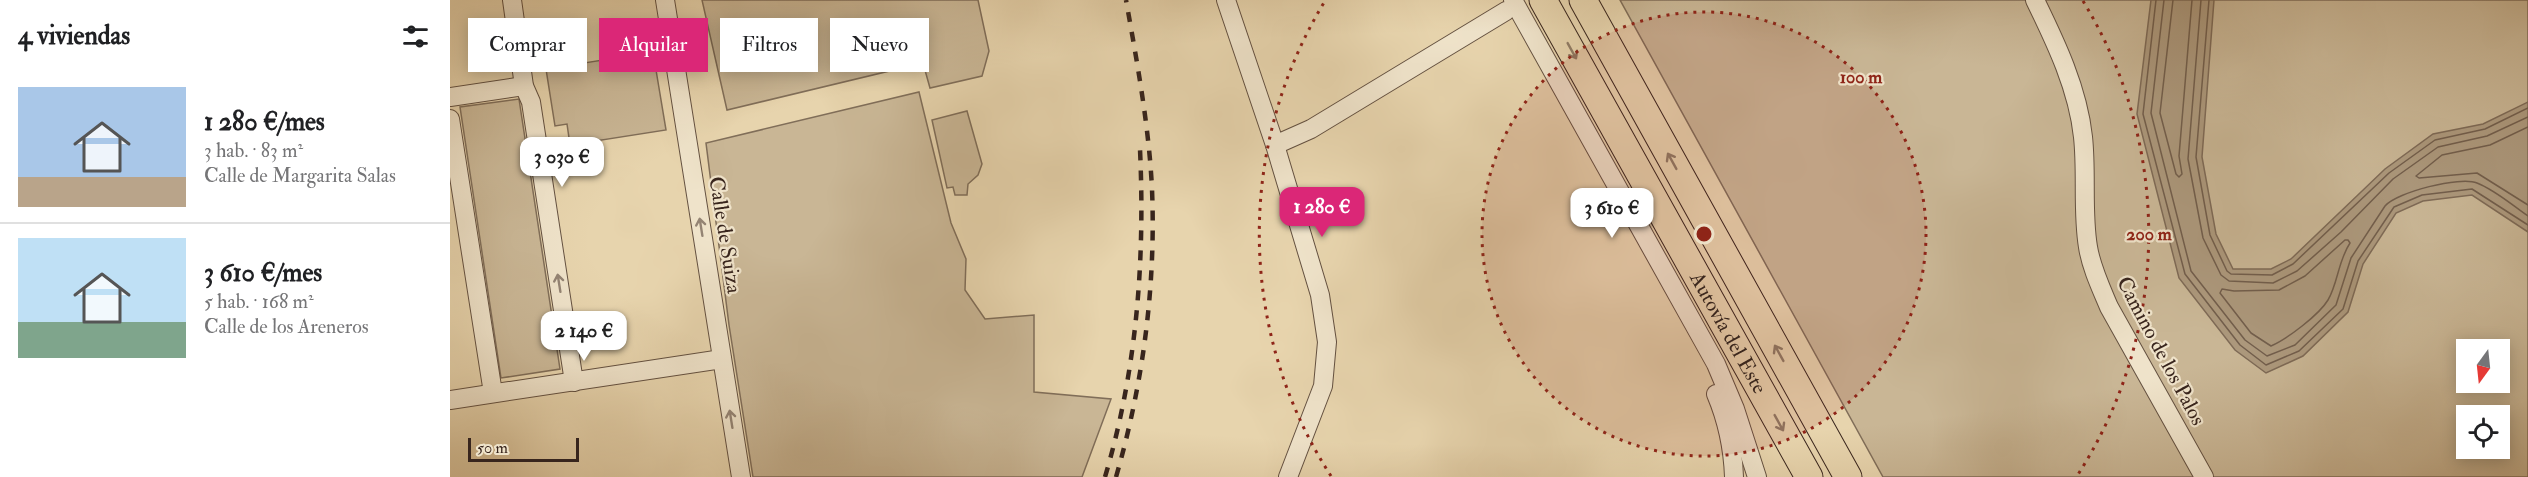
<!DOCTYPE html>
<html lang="es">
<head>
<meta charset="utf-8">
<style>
	:root { --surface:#fff; --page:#f6f6f6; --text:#202124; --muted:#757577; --line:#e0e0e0; --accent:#db2777 }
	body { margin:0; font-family:"IM FELL Double Pica",serif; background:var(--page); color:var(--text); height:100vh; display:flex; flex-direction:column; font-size:22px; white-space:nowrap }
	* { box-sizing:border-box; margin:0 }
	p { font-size:20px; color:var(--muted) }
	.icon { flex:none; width:33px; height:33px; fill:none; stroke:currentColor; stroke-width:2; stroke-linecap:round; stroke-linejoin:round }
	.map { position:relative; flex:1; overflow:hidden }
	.details { display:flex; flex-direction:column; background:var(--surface); width:450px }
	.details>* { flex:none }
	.guide { position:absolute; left:18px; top:18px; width:570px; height:54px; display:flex; gap:12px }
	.needle { width:39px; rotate:195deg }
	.fabs { position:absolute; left:2006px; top:339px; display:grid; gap:12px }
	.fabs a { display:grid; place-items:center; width:54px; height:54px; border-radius:0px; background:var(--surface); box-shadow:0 3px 15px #0003; font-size:30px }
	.scale { position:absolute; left:18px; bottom:15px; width:111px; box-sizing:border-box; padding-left:6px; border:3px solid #38251d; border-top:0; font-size:16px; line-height:21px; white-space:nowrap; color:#38251d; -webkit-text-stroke:4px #efe3ca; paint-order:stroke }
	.price { position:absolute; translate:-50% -51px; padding:0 14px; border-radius:12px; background:#fff; color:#222; font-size:20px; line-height:39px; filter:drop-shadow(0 2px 3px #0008) }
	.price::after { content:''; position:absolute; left:50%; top:36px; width:18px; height:14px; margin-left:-9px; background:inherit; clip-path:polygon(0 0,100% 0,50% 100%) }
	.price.current { background:var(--accent); color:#fff }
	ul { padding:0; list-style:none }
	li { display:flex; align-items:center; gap:18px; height:150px; padding:0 18px }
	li+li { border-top:2px solid var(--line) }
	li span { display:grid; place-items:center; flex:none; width:168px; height:120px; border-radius:0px; color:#555 }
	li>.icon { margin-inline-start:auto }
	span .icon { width:72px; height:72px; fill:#fffc; stroke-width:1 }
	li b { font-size:26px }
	h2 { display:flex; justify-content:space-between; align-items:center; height:72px; padding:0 18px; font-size:26px }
	.tag { padding:0 21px; border-radius:0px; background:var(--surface); box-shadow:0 3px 15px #0003; font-size:21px; line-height:54px }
	.tag.current { background:var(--accent); color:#fff }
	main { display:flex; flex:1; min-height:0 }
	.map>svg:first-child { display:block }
	.green { fill:#c9b695; stroke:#806e59; stroke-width:1.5; fill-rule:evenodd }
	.water { fill:#ac987c; stroke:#7e6a56; stroke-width:1.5 }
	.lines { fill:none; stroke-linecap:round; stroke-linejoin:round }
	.shore { stroke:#725e4c; stroke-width:1.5 }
	.minor-casing { stroke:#645141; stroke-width:20 }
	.highway-casing { stroke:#38251d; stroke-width:29 }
	.minor { stroke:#efe3ca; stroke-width:18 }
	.highway { stroke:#e7d4ad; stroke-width:27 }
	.rail { stroke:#38251d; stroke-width:4.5; stroke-dasharray:10 10; stroke-linecap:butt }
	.oneway { stroke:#907c65 }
	.oneway2 { stroke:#948474 }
	.ring { fill:none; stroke:#8f2418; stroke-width:3; stroke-dasharray:3 6 }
	.labels { text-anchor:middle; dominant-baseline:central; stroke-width:4.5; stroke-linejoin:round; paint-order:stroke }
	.street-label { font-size:21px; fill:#38251d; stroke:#efe3ca }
	.centre { fill:#8f2418; stroke:#efe3ca; stroke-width:3 }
	.ring-label { font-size:18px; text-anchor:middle; font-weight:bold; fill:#8f2418; stroke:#efe3ca; stroke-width:4.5; stroke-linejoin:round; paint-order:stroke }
</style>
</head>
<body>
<main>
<section class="details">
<h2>4 viviendas<svg class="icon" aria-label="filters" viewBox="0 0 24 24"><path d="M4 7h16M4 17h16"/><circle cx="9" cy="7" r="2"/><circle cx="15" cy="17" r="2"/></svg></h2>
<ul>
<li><span style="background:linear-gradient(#a9c7e8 75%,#b9a48a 0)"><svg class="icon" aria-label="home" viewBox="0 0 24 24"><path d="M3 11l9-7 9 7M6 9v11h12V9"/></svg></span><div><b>1 280 €/mes</b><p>3 hab. · 83 m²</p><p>Calle de Margarita Salas</p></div></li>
<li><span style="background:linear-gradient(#bfe0f5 70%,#7fa58c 0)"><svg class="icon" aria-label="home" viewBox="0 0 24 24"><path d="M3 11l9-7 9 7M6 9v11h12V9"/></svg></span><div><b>3 610 €/mes</b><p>5 hab. · 168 m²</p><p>Calle de los Areneros</p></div></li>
</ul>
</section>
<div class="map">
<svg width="2078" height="477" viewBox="0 0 2078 477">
	<rect width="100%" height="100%" fill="#e7d4ad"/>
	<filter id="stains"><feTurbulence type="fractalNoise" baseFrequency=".00333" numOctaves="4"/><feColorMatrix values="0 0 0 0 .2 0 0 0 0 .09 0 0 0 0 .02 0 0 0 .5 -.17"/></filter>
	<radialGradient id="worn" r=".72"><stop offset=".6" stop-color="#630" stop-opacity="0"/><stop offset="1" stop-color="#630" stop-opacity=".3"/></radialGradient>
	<g class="green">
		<path d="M252 0H528L539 51 532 76 480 88 473 63 277 110Z"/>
		<path d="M1170 0H2078V477H1433ZM2016 350H2049V382H2016ZM2016 416H2049V448H2016Z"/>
		<path d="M203 52 216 130 120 145 117 124 105 126 96 69Z"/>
		<path d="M469 92 501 223 516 259 515 290 535 319 584 315V392L661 399 632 477H303L279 325 256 143Z"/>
		<path d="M69 99 110 369 51 378 10 107Z"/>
		<path d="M517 111 532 164 528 175 518 184 517 195H505L503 187 497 188 482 120Z"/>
	</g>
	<path class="water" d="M1701 0H1764L1752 157 1766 234 1783 269H1821L1841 259 1935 169 1983 134 2033 124 2078 102V232L2022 195 1973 201 1946 213 1913 264 1898 312 1853 356 1816 373 1785 350 1729 278 1687 114Z"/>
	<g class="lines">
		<g class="shore">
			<path d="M1706 0 1693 114 1735 274 1790 345 1816 365 1849 351 1893 309 1908 261 1944 207 1972 195 2022 189 2078 225"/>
			<path d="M1714 0 1701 113 1741 271 1795 340 1817 356 1845 345 1886 305 1901 258 1935 206C1947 192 2010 176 2027 183 2045 190 2062 205 2078 216"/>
			<path d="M1723 0 1710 113 1726 174 1729 177 1732 174 1729 156 1742 0"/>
			<path d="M1751 0 1738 159 1753 238 1771 275 1779 281 1823 283 1847 271 1891 232 1943 179 1988 147 2037 136 2078 117"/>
			<path d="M1759 0 1746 157 1760 235 1777 271 1781 274 1822 275 1843 264 1939 173 1985 140 2035 129 2078 108"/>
			<path d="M2078 127 2040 145 1992 155 1966 176 1969 178 2027 173 2078 205"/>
			<path d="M1895 240H1898L1900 243C1888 261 1888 283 1878 300 1869 315 1837 339 1821 346L1801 333 1770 293 1772 289 1784 291 1829 290 1855 276Z"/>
		</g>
		<defs>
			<g id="minor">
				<path d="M62 0 74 86 81 102 124 382"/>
				<path d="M215 0 291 477"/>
				<path d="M776 0 825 145 870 295 877 342 873 386 838 477"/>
				<path d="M1063 0 1266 364 1285 409 1307 477"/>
				<path d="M1585 0C1606 43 1628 89 1633 137 1637 174 1632 211 1638 247 1641 267 1651 288 1659 307L1754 477"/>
				<path d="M0 97 74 86"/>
				<path d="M0 119 43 393"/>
				<path d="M825 145 861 129 1056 11"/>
				<path d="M1266 394C1277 420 1283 448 1284 477"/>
				<path d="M0 400 272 359"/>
			</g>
			<g id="highway">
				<path id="s1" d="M1093 0 1359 477"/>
				<path d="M1133 0 1398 477"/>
			</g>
		</defs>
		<use href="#minor" class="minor-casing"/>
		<use href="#highway" class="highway-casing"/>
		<use href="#minor" class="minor"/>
		<use href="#highway" class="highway"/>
		<g class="rail">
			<path d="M655 477C687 369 695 261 690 149"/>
			<path d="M666 477C693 384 706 286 702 189 699 126 687 62 676 0"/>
		</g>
	</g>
	<defs><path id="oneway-shaft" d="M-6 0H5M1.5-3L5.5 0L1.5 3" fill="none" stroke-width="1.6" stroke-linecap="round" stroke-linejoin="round" transform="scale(1.5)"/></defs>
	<g class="oneway">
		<use href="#oneway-shaft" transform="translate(1122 51) rotate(61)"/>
		<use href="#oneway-shaft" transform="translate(1222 161) rotate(-119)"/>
		<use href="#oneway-shaft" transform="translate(1329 353) rotate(-119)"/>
		<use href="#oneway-shaft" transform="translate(1329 423) rotate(61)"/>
	</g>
	<g class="oneway2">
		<use href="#oneway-shaft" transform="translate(251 227) rotate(-99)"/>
		<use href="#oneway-shaft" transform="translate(109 283) rotate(-99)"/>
		<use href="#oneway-shaft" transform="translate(281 419) rotate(-99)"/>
	</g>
	<circle cx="1254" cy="234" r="222" fill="#8f2418" fill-opacity=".12"/>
	<g class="ring">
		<circle cx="1254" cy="234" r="222"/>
		<path d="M881 476A445 445 0 0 1 875 1M1633 1A445 445 0 0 1 1627 476"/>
	</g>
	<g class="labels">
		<g class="street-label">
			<text transform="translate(275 235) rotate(81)">Calle de Suiza</text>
			<text stroke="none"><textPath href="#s1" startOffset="381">Autovía del Este</textPath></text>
			<text transform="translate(1711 351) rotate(62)">Camino de los Palos</text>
		</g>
	</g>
	<circle cx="1254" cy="234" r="9" class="centre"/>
	<g class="ring-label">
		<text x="1411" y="83">100 m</text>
		<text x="1699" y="240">200 m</text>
	</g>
	<rect width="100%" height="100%" filter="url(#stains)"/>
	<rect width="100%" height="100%" fill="url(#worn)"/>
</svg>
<div class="fabs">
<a><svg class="needle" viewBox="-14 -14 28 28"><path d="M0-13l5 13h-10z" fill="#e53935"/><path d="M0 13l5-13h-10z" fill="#757577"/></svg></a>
<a><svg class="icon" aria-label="locate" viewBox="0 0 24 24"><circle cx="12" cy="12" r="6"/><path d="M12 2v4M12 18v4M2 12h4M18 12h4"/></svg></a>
</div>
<div class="scale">50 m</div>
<b class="price" style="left:112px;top:188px">3 030 €</b>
<b class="price current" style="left:872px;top:238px">1 280 €</b>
<b class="price" style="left:1162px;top:239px">3 610 €</b>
<b class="price" style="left:134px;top:362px">2 140 €</b>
<div class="guide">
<a class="tag">Comprar</a>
<a class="tag current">Alquilar</a>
<a class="tag">Filtros</a>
<a class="tag">Nuevo</a>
</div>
</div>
</main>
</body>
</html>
